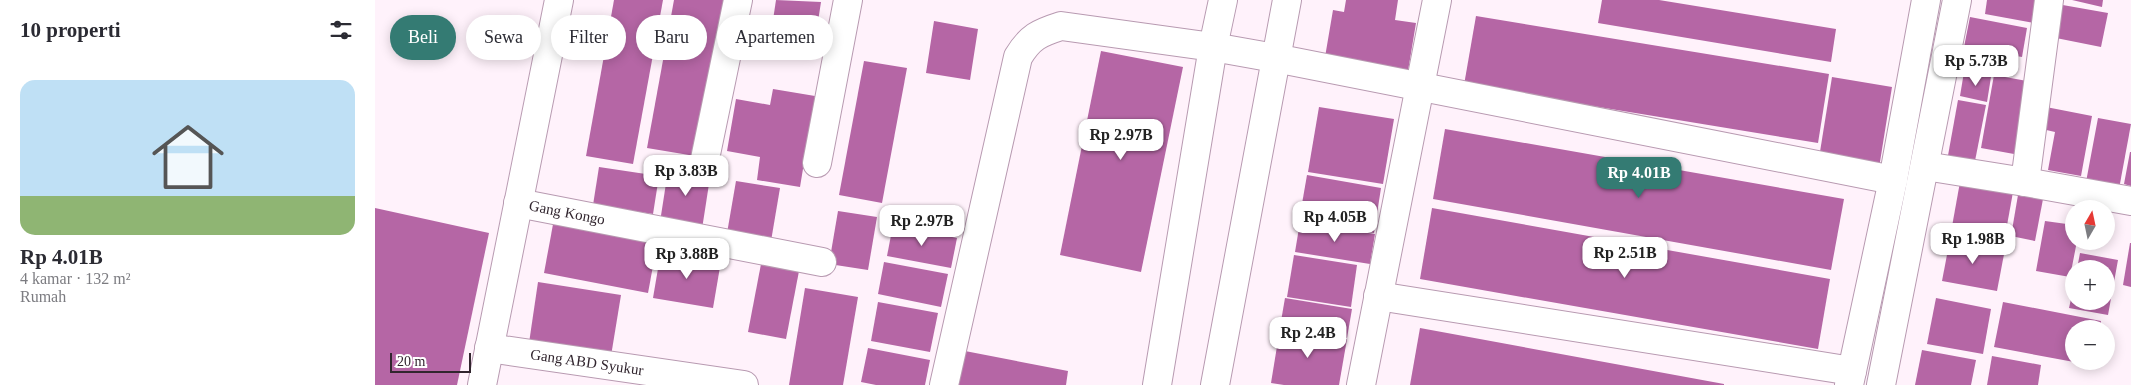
<!DOCTYPE html>
<html lang="id">
<head>
<meta charset="utf-8">
<style>
	:root { --surface:#fff; --page:#f2f2f3; --text:#2b2b33; --muted:#7c7c81; --accent:#347b73 }
	body { margin:0; font-family:Georgia,serif; background:var(--page); color:var(--text); height:100vh; display:flex; flex-direction:column; font-size:19px; white-space:nowrap }
	* { box-sizing:border-box; margin:0 }
	p { font-size:16px; color:var(--muted) }
	.icon { flex:none; width:28px; height:28px; fill:none; stroke:currentColor; stroke-width:2; stroke-linecap:round; stroke-linejoin:round }
	.map { position:relative; flex:1; overflow:hidden }
	.side { display:flex; flex-direction:column; background:var(--surface); width:375px }
	.side>* { flex:none }
	.hud { position:absolute; left:15px; top:15px; width:475px; height:45px; display:flex; gap:10px }
	.needle { width:32px; rotate:9deg }
	.tools { position:absolute; left:1690px; top:200px; display:grid; gap:10px }
	.tools a { display:grid; place-items:center; width:50px; height:50px; border-radius:50%; background:var(--surface); box-shadow:0 2px 12px #0003; font-size:25px }
	.scale { position:absolute; left:15px; bottom:12px; width:81px; box-sizing:border-box; padding-left:5px; border:2px solid #31252e; border-top:0; font-size:14px; line-height:18px; white-space:nowrap; color:#31252e; -webkit-text-stroke:4px #fff; paint-order:stroke }
	.price { position:absolute; translate:-50% -42px; padding:0 11px; border-radius:10px; background:#fff; color:#222; font-size:16px; line-height:32px; filter:drop-shadow(0 1px 2px #0008) }
	.price::after { content:''; position:absolute; left:50%; top:30px; width:15px; height:11px; margin-left:-8px; background:inherit; clip-path:polygon(0 0,100% 0,50% 100%) }
	.price.selected { background:var(--accent); color:#fff }
	ul { padding:0; list-style:none }
	li { display:grid; align-content:center; gap:10px; height:265px; padding:0 20px }
	li span { display:grid; place-items:center; height:155px; border-radius:15px; color:#555 }
	li>.icon { margin-inline-start:auto }
	span .icon { width:90px; height:90px; fill:#fffc; stroke-width:1 }
	li b { font-size:21px }
	h2 { display:flex; justify-content:space-between; align-items:center; height:60px; padding:0 20px; font-size:21px }
	.chip { padding:0 18px; border-radius:22px; background:var(--surface); box-shadow:0 2px 12px #0003; font-size:18px; line-height:45px }
	.chip.selected { background:var(--accent); color:#fff }
	main { display:flex; flex:1; min-height:0 }
	.map>svg:first-child { display:block }
	.building { fill:#b566a5 }
	.lines { fill:none; stroke-linecap:round; stroke-linejoin:round }
	.street-casing { stroke:#b89ab1; stroke-width:30 }
	.secondary-casing { stroke:#b89ab1; stroke-width:30 }
	.street { stroke:#fff; stroke-width:28 }
	.secondary { stroke:#fff; stroke-width:28 }
	.labels { text-anchor:middle; dominant-baseline:central; stroke-width:4; stroke-linejoin:round; paint-order:stroke }
	.street-label { font-size:15px; fill:#31252e; stroke:#fff }
</style>
</head>
<body>
<main>
<section class="side">
<h2>10 properti<svg class="icon" aria-label="filters" viewBox="0 0 24 24"><path d="M4 7h16M4 17h16"/><circle cx="9" cy="7" r="2"/><circle cx="15" cy="17" r="2"/></svg></h2>
<ul>
<li><span style="background:linear-gradient(#bfe0f5 75%,#8fb573 0)"><svg class="icon" aria-label="home" viewBox="0 0 24 24"><path d="M3 11l9-7 9 7M6 9v11h12V9"/></svg></span><div><b>Rp 4.01B</b><p>4 kamar · 132 m²</p><p>Rumah</p></div></li>
</ul>
</section>
<div class="map">
<svg width="1756" height="385" viewBox="0 0 1756 385">
	<rect width="100%" height="100%" fill="#fff2fb"/>
	<g class="building">
		<path d="M239 0H288L258 164 211 156Z"/>
		<path d="M299 0H349L320 156 272 148Z"/>
		<path d="M401 0 446 2 439 47 395 40Z"/>
		<path d="M971 0H1023L1020 20 1041 23 1032 77 949 63 958 10 969 12Z"/>
		<path d="M1227 0H1284L1461 29 1456 62 1223 23Z"/>
		<path d="M1612 0H1664L1659 23 1610 14Z"/>
		<path d="M1697 0H1728L1727 7Z"/>
		<path d="M1682 4 1733 13 1726 47 1676 37Z"/>
		<path d="M1101 16 1454 74 1443 143 1089 85Z"/>
		<path d="M1595 17 1652 28 1647 57 1589 47Z"/>
		<path d="M559 21 603 29 595 80 551 73Z"/>
		<path d="M726 51 808 67 766 272 685 255Z"/>
		<path d="M489 61 532 68 507 203 464 195Z"/>
		<path d="M1589 72 1616 77 1612 102 1585 96Z"/>
		<path d="M1619 75 1652 81 1639 154 1606 148Z"/>
		<path d="M1457 77 1517 87 1504 168 1444 158Z"/>
		<path d="M398 89 440 96 425 187 382 180 385 157 352 151 361 99 395 105Z"/>
		<path d="M1583 100 1611 105 1599 166 1572 161Z"/>
		<path d="M944 107 1019 119 1008 184 933 172Z"/>
		<path d="M1671 107 1717 116 1706 176 1673 170 1680 132 1667 129Z"/>
		<path d="M1723 118 1756 124 1744 189 1711 182Z"/>
		<path d="M1070 129 1469 199 1456 270 1058 199Z"/>
		<path d="M1755 152H1756V186L1749 184Z"/>
		<path d="M294 164 336 171 327 229 285 222Z"/>
		<path d="M224 167 284 176 278 214 218 205Z"/>
		<path d="M932 175 1006 188 999 233 924 221Z"/>
		<path d="M361 181 405 188 395 247 351 239Z"/>
		<path d="M1585 182 1638 192 1629 242 1576 232Z"/>
		<path d="M1643 195 1668 199 1660 241 1636 236Z"/>
		<path d="M0 208 114 233 82 385H0Z"/>
		<path d="M1057 208 1455 279 1443 349 1045 279Z"/>
		<path d="M463 211 502 217 493 270 454 264Z"/>
		<path d="M179 219 283 239 273 293 169 273Z"/>
		<path d="M1670 221 1699 225V241H1702L1695 277 1661 271Z"/>
		<path d="M925 222 1000 234 995 264 920 252Z"/>
		<path d="M518 225 582 238 576 268 512 256Z"/>
		<path d="M1575 239 1630 249 1622 291 1567 281Z"/>
		<path d="M1755 243H1756V287L1748 285Z"/>
		<path d="M286 251 346 261 338 308 278 298Z"/>
		<path d="M1705 253 1743 260 1733 315 1694 308 1698 290 1699 301H1731V269H1702Z"/>
		<path d="M919 255 982 265 976 307 912 297Z"/>
		<path d="M509 262 573 274 566 307 503 294Z"/>
		<path d="M386 264 424 271 411 339 373 332Z"/>
		<path d="M163 282 246 295 236 356 154 343Z"/>
		<path d="M430 288 483 297 468 385H414Z"/>
		<path d="M910 298 977 309 972 338 905 327Z"/>
		<path d="M1561 298 1616 309 1608 354 1552 344Z"/>
		<path d="M503 302 563 313 555 352 496 341Z"/>
		<path d="M1628 302 1726 321 1725 329H1699V362L1619 347Z"/>
		<path d="M905 328 972 339 964 385H909L896 383Z"/>
		<path d="M1045 328 1349 384V385H1035Z"/>
		<path d="M493 348 555 360 550 385H501L486 382Z"/>
		<path d="M1547 350 1601 360 1596 385H1540Z"/>
		<path d="M590 351 693 371 691 385H583Z"/>
		<path d="M1617 356 1666 365 1663 385H1612Z"/>
		<path d="M1701 361H1718V365Z"/>
	</g>
	<g class="lines">
		<defs>
			<g id="street">
				<path d="M330 159 363 0"/>
				<path d="M442 163 473 0"/>
				<path d="M1550 166 1650 182 1756 201"/>
				<path d="M1650 182 1674 0"/>
				<path id="s1" d="M143 203 447 262"/>
				<path d="M1003 296 1477 371"/>
				<path id="s2" d="M114 348 369 385"/>
				<path d="M569 385 643 57C655 37 664 33 686 26L838 47 900 58 1518 180"/>
				<path d="M782 385 838 47 848 0"/>
				<path d="M840 385 912 0"/>
				<path d="M986 385 1062 0"/>
				<path d="M1474 385 1518 180 1551 0"/>
				<path d="M1506 385 1582 0"/>
			</g>
			<path id="secondary" d="M107 385 184 0"/>
		</defs>
		<use href="#street" class="street-casing"/>
		<use href="#secondary" class="secondary-casing"/>
		<use href="#street" class="street"/>
		<use href="#secondary" class="secondary"/>
	</g>
	<g class="labels">
		<g class="street-label">
			<text stroke="none"><textPath href="#s1" startOffset="50">Gang Kongo</textPath></text>
			<text stroke="none"><textPath href="#s2" startOffset="99">Gang ABD Syukur</textPath></text>
		</g>
	</g>
</svg>
<div class="tools">
<a><svg class="needle" viewBox="-14 -14 28 28"><path d="M0-13l5 13h-10z" fill="#e53935"/><path d="M0 13l5-13h-10z" fill="#7c7c81"/></svg></a>
<a>+</a>
<a>−</a>
</div>
<div class="scale">20 m</div>
<b class="price" style="left:1601px;top:87px">Rp 5.73B</b>
<b class="price" style="left:746px;top:161px">Rp 2.97B</b>
<b class="price" style="left:311px;top:197px">Rp 3.83B</b>
<b class="price selected" style="left:1264px;top:199px">Rp 4.01B</b>
<b class="price" style="left:960px;top:243px">Rp 4.05B</b>
<b class="price" style="left:547px;top:247px">Rp 2.97B</b>
<b class="price" style="left:1598px;top:265px">Rp 1.98B</b>
<b class="price" style="left:1250px;top:279px">Rp 2.51B</b>
<b class="price" style="left:312px;top:280px">Rp 3.88B</b>
<b class="price" style="left:933px;top:359px">Rp 2.4B</b>
<div class="hud">
<a class="chip selected">Beli</a>
<a class="chip">Sewa</a>
<a class="chip">Filter</a>
<a class="chip">Baru</a>
<a class="chip">Apartemen</a>
</div>
</div>
</main>
</body>
</html>
